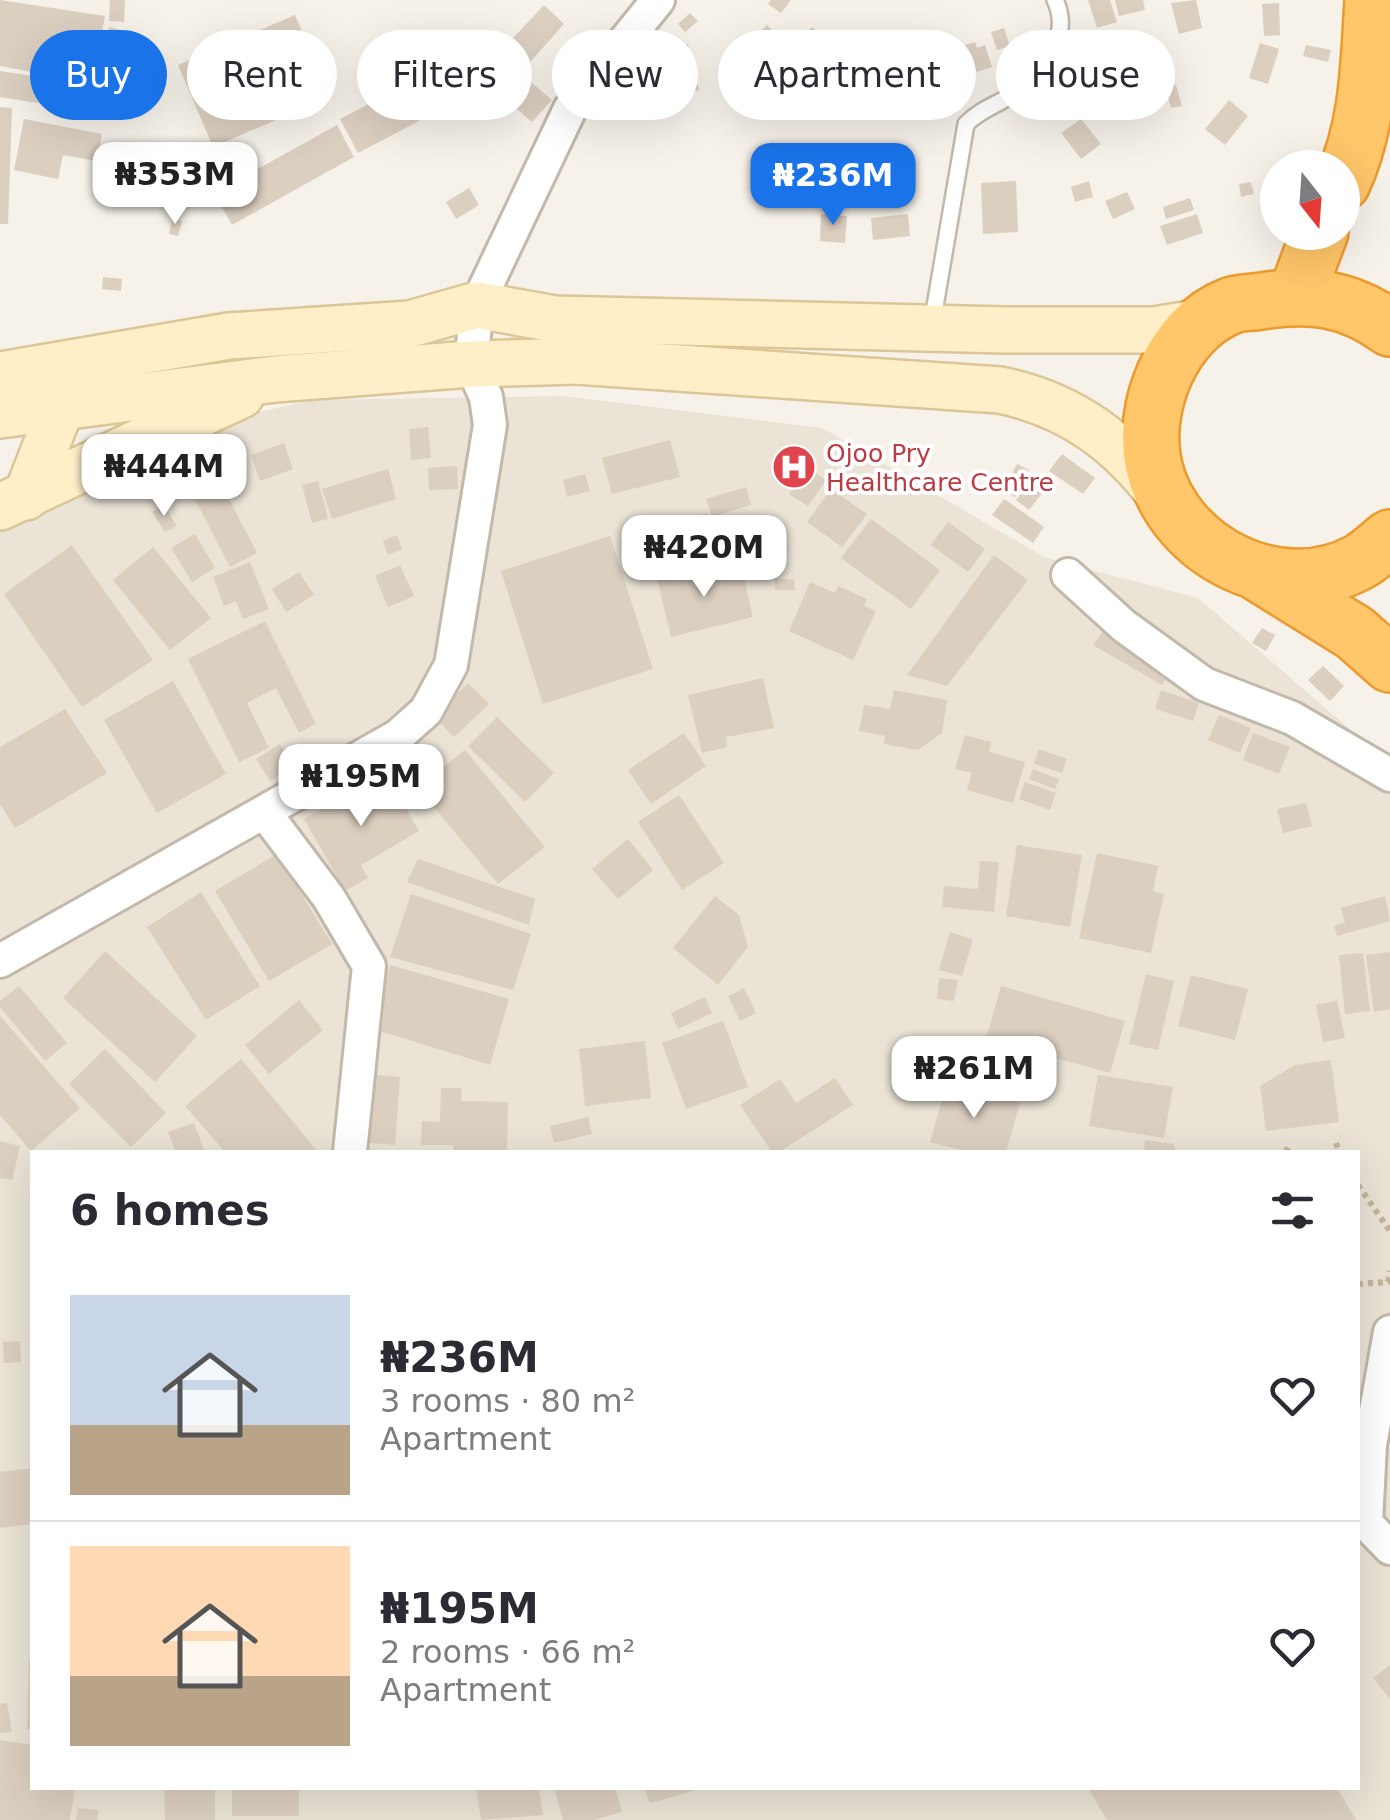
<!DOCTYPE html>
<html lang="en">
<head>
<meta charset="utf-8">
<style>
	:root { --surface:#fff; --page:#f7f7f7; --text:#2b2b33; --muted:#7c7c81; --line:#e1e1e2; --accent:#1a73e8 }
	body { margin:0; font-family:"DejaVu Sans",sans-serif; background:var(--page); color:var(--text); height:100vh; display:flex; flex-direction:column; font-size:38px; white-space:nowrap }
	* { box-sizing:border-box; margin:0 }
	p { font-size:32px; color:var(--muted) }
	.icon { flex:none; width:55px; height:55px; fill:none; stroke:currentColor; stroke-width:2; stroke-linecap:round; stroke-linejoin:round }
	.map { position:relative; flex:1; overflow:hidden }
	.drawer { position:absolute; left:30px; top:1150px; width:1330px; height:640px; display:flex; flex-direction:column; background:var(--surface); border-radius:0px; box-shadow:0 10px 40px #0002 }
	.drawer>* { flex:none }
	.banner { position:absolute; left:30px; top:30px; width:1330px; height:90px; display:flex; gap:20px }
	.needle { width:65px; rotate:163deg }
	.tools { position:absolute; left:1260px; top:150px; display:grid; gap:20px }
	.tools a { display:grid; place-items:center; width:100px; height:100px; border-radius:50%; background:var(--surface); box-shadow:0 10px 40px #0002; font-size:50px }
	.price { position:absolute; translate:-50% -85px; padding:0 22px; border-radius:20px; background:#fff; color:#222; font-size:32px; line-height:65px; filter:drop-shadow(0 2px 5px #0008) }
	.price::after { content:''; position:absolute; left:50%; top:60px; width:30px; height:22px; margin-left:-15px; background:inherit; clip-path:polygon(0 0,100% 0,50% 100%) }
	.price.selected { background:var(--accent); color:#fff }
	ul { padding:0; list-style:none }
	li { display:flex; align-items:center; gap:30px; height:250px; padding:0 40px }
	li+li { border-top:2px solid var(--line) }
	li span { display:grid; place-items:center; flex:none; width:280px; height:200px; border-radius:0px; color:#555 }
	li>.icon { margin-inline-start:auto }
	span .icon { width:120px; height:120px; fill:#fffc; stroke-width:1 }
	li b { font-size:42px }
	h2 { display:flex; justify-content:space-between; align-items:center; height:120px; padding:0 40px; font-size:42px }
	.pill { padding:0 35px; border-radius:45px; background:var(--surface); box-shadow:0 10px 40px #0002; font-size:35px; line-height:90px }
	.pill.selected { background:var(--accent); color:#fff }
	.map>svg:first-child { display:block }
	.residential { fill:#eae3d6; fill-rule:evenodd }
	.building { fill:#dbcfc0 }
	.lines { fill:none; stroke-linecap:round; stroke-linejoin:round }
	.lane-casing { stroke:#c2b9aa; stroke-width:20 }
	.street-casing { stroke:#c2b9aa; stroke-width:38 }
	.secondary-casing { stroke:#dcc697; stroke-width:50 }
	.highway-casing { stroke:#eb9b2e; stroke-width:60 }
	.path { stroke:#c5b49a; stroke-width:6; stroke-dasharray:5 5; stroke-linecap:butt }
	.lane { stroke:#fff; stroke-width:15 }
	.street { stroke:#fff; stroke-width:32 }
	.secondary { stroke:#ffefc9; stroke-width:45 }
	.highway { stroke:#ffc66a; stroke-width:55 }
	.labels { text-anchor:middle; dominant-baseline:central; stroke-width:8; stroke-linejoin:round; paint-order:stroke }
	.health-label { font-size:25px; fill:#be3a42; stroke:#fff; text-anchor:start }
</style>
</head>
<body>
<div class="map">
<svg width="1390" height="1820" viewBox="0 0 1390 1820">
	<rect width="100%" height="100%" fill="#f6f1e9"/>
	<path class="residential" d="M563 396 822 428 1046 558 1198 598 1390 764V1820H0V482L68 453 314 400ZM32 1152H1358V1788H32Z"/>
	<g class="building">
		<path d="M0 0 105 16 92 83 0 66Z"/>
		<path d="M110 0H125L124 22 109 21Z"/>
		<path d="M771 0H791L781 13 768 4Z"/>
		<path d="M1088 0H1110L1117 22 1097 28Z"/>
		<path d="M1115 0H1143L1145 10 1119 16Z"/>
		<path d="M1196 0 1202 28 1179 34 1171 3Z"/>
		<path d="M1279 3 1280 35 1264 36 1262 4Z"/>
		<path d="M544 5 564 24 523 70 501 51Z"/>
		<path d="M690 13 698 21 685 32 678 24Z"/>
		<path d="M295 15 330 97 213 147 178 65Z"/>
		<path d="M767 25 779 38 730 84 718 71Z"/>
		<path d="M109 27 121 30 110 73 99 71Z"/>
		<path d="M812 27 827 39 822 46 806 35Z"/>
		<path d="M1004 28 1010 46 997 50 991 32Z"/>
		<path d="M1097 36 1099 44 1076 48 1075 40Z"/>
		<path d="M975 42 977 48 985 45 992 67 973 73 964 45Z"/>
		<path d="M1260 43 1279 49 1268 84 1249 78Z"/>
		<path d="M688 44 699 90 684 94 673 47Z"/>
		<path d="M1306 45 1331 50 1328 62 1303 56Z"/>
		<path d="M490 47 552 100 532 122 471 70Z"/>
		<path d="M452 57 475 84 466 92 442 65Z"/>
		<path d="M792 63 804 80 796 85 784 69Z"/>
		<path d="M437 68 455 102 358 153 340 119Z"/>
		<path d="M0 71 98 86 94 112 0 97Z"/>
		<path d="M1176 85 1182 106 1171 108 1166 88Z"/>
		<path d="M1229 100 1248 116 1225 145 1205 129Z"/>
		<path d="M0 107 12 108 8 224H0Z"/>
		<path d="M24 119 102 134 97 161 63 155 58 179 14 170Z"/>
		<path d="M1081 119 1101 144 1081 159 1061 133Z"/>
		<path d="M337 125 354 157 232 225 214 193Z"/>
		<path d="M1016 181 1018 232 983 234 981 183Z"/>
		<path d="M1089 181 1093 197 1075 202 1071 187Z"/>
		<path d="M1251 182 1254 194 1241 197 1239 184Z"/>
		<path d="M469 188 479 205 456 219 446 202Z"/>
		<path d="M1127 192 1135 209 1113 219 1105 201Z"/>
		<path d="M1190 198 1194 210 1166 219 1163 207Z"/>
		<path d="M821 214 847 216 845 243 820 241Z"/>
		<path d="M908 214 910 236 873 240 871 218Z"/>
		<path d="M1197 214 1203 233 1167 245 1160 226Z"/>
		<path d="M172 219 182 221 178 236 169 234Z"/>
		<path d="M103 277 122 279 121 291 102 289Z"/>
		<path d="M428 427 431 458 411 460 409 429Z"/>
		<path d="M670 440 680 477 612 494 602 458Z"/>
		<path d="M284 443 293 469 260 481 251 455Z"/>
		<path d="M785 453 800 458 795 476 780 472Z"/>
		<path d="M1062 454 1095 478 1083 494 1049 471Z"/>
		<path d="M1017 464 1029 470 1015 497 1003 491Z"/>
		<path d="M457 466 458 489 429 490 428 468Z"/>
		<path d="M807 468 826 480 808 506 789 494Z"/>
		<path d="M388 469 396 499 332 519 322 489Z"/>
		<path d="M216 474 257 553 230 567 189 488Z"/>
		<path d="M585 474 590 491 567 497 563 480Z"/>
		<path d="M1034 478 1046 488 1029 510 1016 500Z"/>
		<path d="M318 481 328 519 312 523 302 485Z"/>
		<path d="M746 487 751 505 712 517 706 499Z"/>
		<path d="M831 489 867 514 842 547 807 522Z"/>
		<path d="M1004 499 1044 527 1033 543 992 515Z"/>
		<path d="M163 505 177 526 165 532 152 512Z"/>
		<path d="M707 513 709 521 727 515 741 557 684 575 668 526Z"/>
		<path d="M642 516 651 548 634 553 626 520Z"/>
		<path d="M871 519 940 570 911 609 841 558Z"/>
		<path d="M948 522 985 549 968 572 931 545Z"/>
		<path d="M195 534 215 568 192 582 171 548Z"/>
		<path d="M397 535 402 549 388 555 383 541Z"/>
		<path d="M610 536 653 669 543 704 501 571Z"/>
		<path d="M72 545 153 660 82 707 4 594Z"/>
		<path d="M153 547 211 618 170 650 113 580Z"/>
		<path d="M994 555 1028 580 947 686 907 675Z"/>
		<path d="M250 562 269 609 243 619 236 601 224 606 213 577Z"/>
		<path d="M400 565 414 596 388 607 375 576Z"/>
		<path d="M741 566 753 617 671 637 657 578 679 572 681 580Z"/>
		<path d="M299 572 314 595 286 612 272 589Z"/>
		<path d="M775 579H794L795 590H775Z"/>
		<path d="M810 582 835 593 838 586 867 599 864 606 876 611 853 660 789 631Z"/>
		<path d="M265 621 316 724 299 733 276 688 247 703 269 748 239 762 188 659Z"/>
		<path d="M1262 628 1275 635 1266 651 1252 643Z"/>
		<path d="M1103 631 1171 671 1162 685 1093 645Z"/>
		<path d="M1323 666 1344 686 1330 701 1308 680Z"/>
		<path d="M763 678 774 728 726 737 727 747 702 753 688 695Z"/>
		<path d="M173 681 226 774 157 813 104 720Z"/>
		<path d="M468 683 489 704 454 737 433 716Z"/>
		<path d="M894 690 947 700 942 733 918 750 884 744 885 736 859 731 864 705 890 709Z"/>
		<path d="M1161 690 1199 703 1193 721 1155 709Z"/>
		<path d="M65 709 107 773 15 828 0 804V747Z"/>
		<path d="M1219 715 1251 728 1240 753 1208 740Z"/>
		<path d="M497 717 554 773 525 802 468 746Z"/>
		<path d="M684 733 706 766 651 804 628 770Z"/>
		<path d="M1253 733 1290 747 1279 774 1243 760Z"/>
		<path d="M965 735 991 742 989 752 1025 762 1013 803 967 790 972 773 955 769Z"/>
		<path d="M280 744 294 767 270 781 256 759Z"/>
		<path d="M1039 749 1067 759 1062 773 1034 764Z"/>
		<path d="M465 750 545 847 498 884 417 787Z"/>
		<path d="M1033 769 1059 779 1055 789 1029 779Z"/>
		<path d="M385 773 419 831 361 865 368 878 345 891 304 819Z"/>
		<path d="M1025 782 1056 793 1050 810 1019 799Z"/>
		<path d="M679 795 724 863 682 890 638 822Z"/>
		<path d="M1306 803 1312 826 1283 833 1277 809Z"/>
		<path d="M628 839 653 870 618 899 592 869Z"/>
		<path d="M1017 845 1082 855 1070 927 1006 916Z"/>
		<path d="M1097 853 1158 866 1153 891 1164 894 1151 953 1079 938Z"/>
		<path d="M277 854 332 944 269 981 215 891Z"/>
		<path d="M418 859 535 899 529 925 407 882Z"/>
		<path d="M980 861 999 862 994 912 942 907 944 886 978 889Z"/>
		<path d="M201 892 260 986 206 1020 147 927Z"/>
		<path d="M411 894 531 934 513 990 390 957Z"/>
		<path d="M715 896 739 915 748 947 718 985 673 948Z"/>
		<path d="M1385 896 1390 921 1337 936 1334 926 1345 922 1341 908Z"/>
		<path d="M950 932 973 939 962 976 939 970Z"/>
		<path d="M105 951 197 1036 155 1082 63 998Z"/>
		<path d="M1390 952V1009L1374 1012 1366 955Z"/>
		<path d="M1363 953 1370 1011 1345 1014 1339 955Z"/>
		<path d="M390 965 509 999 490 1065 373 1029Z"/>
		<path d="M1146 974 1174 981 1158 1050 1129 1044Z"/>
		<path d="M1191 975 1248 989 1235 1040 1178 1026Z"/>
		<path d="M939 978 958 980 954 1001 937 999Z"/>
		<path d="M19 986 67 1043 45 1061 0 1007V1001Z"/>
		<path d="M1001 986 1125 1021 1110 1073 986 1039Z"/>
		<path d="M744 988 756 1013 740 1021 728 996Z"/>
		<path d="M705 997 712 1013 678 1029 671 1013Z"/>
		<path d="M299 1000 323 1030 269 1074 245 1045Z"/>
		<path d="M1337 1001 1345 1038 1323 1042 1316 1005Z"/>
		<path d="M0 1016 80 1108 31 1151 0 1115Z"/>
		<path d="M723 1021 748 1087 686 1109 662 1043Z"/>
		<path d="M645 1041 651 1098 585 1106 579 1049Z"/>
		<path d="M105 1049 166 1113 131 1147 69 1084Z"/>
		<path d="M241 1059 318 1152H225L185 1106Z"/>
		<path d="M1331 1060 1339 1122 1266 1131 1260 1086 1295 1065Z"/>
		<path d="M367 1074 400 1077 395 1145 362 1142Z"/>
		<path d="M1098 1075 1173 1087 1164 1138 1089 1126Z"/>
		<path d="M835 1078 853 1105 779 1152H772L740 1105 780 1079 796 1103Z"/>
		<path d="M947 1082 1020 1103 1006 1152H969L930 1142Z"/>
		<path d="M441 1088H462L461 1101 508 1102 507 1152H453L454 1145H421L422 1121 440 1122Z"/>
		<path d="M588 1117 592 1134 554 1143 550 1126Z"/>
		<path d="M194 1123 205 1152H176L168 1132Z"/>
		<path d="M1145 1140 1174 1144 1176 1152H1144Z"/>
		<path d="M0 1141 20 1146 12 1180 0 1178Z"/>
		<path d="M20 1341 21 1362 4 1363 3 1342Z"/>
		<path d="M32 1468V1524L0 1528V1472Z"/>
		<path d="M29 1660H32V1730L27 1729Z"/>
		<path d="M1390 1665V1699L1373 1678Z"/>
		<path d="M7 1703 12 1732 0 1733V1704Z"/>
		<path d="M0 1740 32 1745V1788H75L70 1820H0Z"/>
		<path d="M164 1788H215V1820H165Z"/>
		<rect x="232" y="1788" width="67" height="28"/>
		<path d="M476 1788H539L543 1815 481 1820Z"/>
		<path d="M554 1788H615L622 1812 594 1820H563Z"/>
		<path d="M644 1788H699L700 1789 650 1803Z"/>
		<path d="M1088 1788H1337L1356 1820H1107Z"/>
		<path d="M78 1808 98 1810 97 1820H76Z"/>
	</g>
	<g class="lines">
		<defs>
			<path id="lane" d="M932 324 966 124C983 106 1008 102 1027 84 1051 62 1070 31 1055 0"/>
			<g id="street">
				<path d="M1068 575 1124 626 1204 684 1292 718 1390 775"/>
				<path d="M265 813 329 898 369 966 350 1152"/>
				<path d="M0 961 398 736 426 711 451 665 490 425 486 397 471 364 477 305 570 109 658 0"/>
				<path d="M1390 1332 1370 1445 1366 1523 1390 1548"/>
			</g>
			<g id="secondary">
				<path d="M0 375 229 336 410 324 477 305 555 319 1005 330H1154L1209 321"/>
				<path d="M0 415 275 379 471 364 576 361 1000 390C1072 405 1121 442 1164 500"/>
				<path d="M26 497 62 405 76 386"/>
				<path d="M0 507 241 395"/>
			</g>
			<g id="highway">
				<path d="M1342 183C1369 125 1369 63 1373 0"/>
				<path d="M1296 296 1320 232"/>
				<path d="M1390 328C1349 298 1310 293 1261 301 1251 303 1239 302 1230 306 1172 329 1140 408 1154 467 1174 552 1280 605 1359 562 1370 556 1380 546 1390 538"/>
				<path d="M1260 574 1355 633 1390 664"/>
			</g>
		</defs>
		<use href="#lane" class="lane-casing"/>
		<use href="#street" class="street-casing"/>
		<use href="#secondary" class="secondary-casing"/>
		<use href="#highway" class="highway-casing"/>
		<g class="path">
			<path d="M1336 1143 1339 1152"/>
			<path d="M1286 1152 1288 1147"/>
			<path d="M1358 1185 1390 1231"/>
			<path d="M1358 1284 1388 1282 1390 1271"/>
		</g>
		<use href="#lane" class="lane"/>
		<use href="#street" class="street"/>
		<use href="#secondary" class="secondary"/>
		<use href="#highway" class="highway"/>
	</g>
	<defs>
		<symbol id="hospital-disc" viewBox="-11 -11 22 22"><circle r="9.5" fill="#e0444e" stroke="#fff"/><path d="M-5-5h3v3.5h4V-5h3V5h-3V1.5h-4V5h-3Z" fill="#fff"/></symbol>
	</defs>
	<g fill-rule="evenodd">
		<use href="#hospital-disc" x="769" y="442" width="50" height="50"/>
	</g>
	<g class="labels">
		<g class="health-label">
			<text x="826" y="453">Ojoo Pry<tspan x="826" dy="29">Healthcare Centre</tspan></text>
		</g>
	</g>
</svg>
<div class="tools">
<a><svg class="needle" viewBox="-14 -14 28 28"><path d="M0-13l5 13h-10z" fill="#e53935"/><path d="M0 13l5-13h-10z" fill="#7c7c81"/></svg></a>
</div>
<b class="price" style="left:175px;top:227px">₦353M</b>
<b class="price selected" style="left:833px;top:228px">₦236M</b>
<b class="price" style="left:164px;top:519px">₦444M</b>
<b class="price" style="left:704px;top:600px">₦420M</b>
<b class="price" style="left:361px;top:829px">₦195M</b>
<b class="price" style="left:974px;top:1121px">₦261M</b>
<div class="banner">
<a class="pill selected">Buy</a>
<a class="pill">Rent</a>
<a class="pill">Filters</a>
<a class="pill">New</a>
<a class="pill">Apartment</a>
<a class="pill">House</a>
</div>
<section class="drawer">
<h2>6 homes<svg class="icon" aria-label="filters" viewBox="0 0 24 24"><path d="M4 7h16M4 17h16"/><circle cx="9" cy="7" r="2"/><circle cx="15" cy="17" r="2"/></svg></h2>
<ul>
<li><span style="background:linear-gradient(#c9d6e8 65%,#b9a48a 0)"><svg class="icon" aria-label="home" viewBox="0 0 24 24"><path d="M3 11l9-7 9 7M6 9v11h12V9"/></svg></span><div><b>₦236M</b><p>3 rooms · 80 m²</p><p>Apartment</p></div><svg class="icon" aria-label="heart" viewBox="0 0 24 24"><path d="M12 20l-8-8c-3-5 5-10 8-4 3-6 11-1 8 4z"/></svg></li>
<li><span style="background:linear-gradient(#ffd9b3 65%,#b9a48a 0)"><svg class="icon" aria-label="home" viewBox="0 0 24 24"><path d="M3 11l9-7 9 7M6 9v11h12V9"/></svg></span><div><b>₦195M</b><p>2 rooms · 66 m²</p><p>Apartment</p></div><svg class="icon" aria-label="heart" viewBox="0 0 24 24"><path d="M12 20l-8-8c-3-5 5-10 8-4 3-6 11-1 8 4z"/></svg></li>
</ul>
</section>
</div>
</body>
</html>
